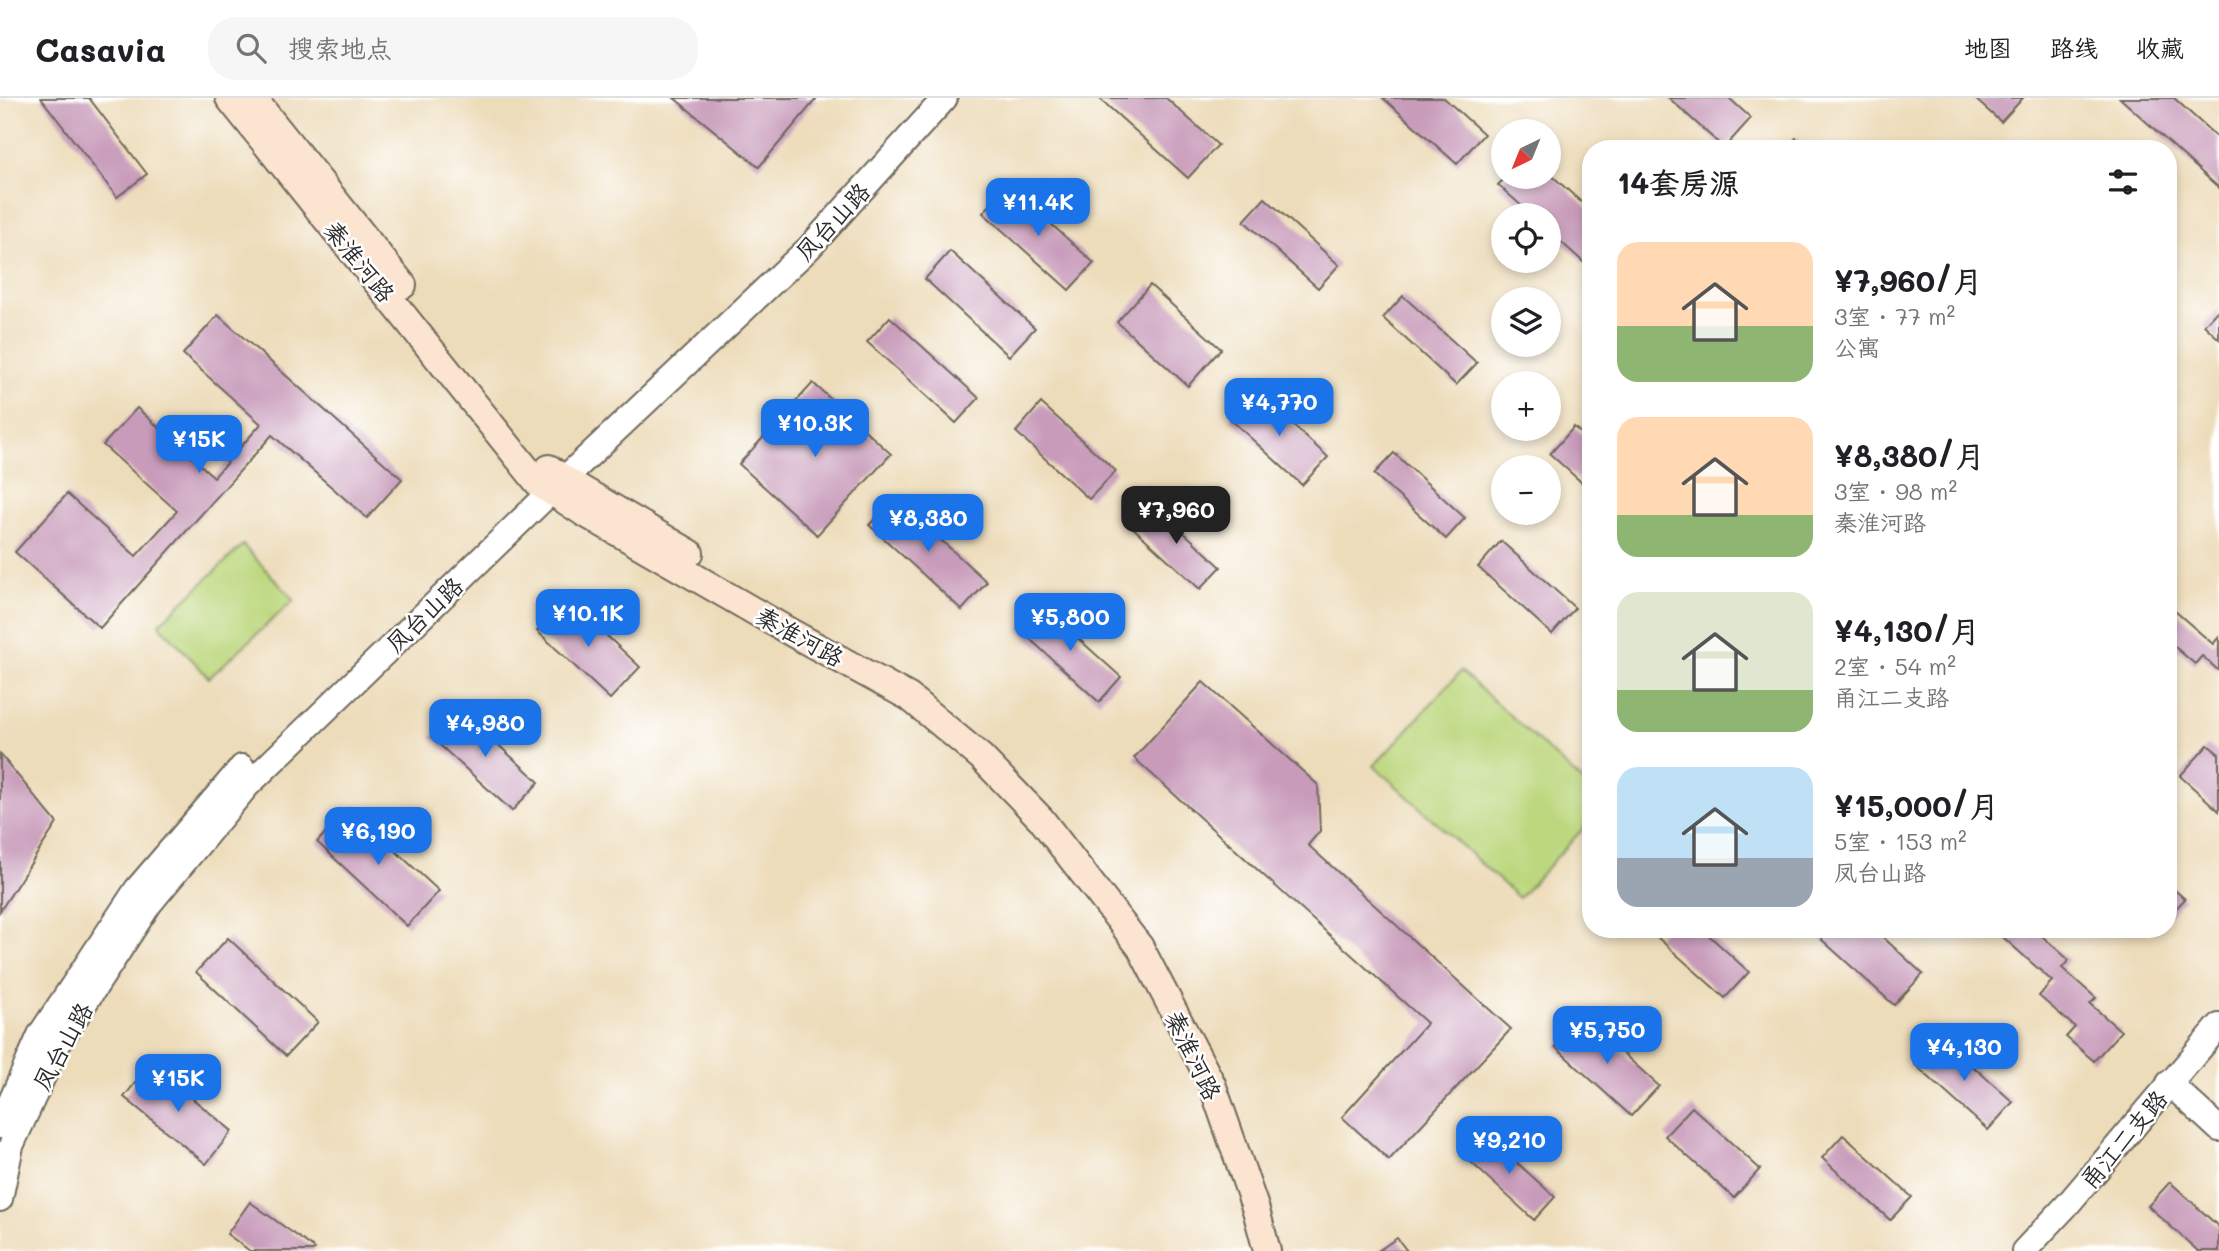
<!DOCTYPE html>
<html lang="zh">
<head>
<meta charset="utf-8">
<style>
	:root { --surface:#fff; --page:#f6f6f6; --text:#202124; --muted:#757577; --line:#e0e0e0; --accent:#1a73e8 }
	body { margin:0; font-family:Mali,"LXGW WenKai TC",sans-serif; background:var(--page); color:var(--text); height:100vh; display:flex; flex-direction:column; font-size:26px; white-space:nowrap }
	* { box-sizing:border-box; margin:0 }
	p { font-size:23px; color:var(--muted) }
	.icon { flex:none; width:38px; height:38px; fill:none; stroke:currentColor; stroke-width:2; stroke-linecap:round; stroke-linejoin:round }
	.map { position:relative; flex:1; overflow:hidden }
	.drawer { position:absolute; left:1582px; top:42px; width:595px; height:798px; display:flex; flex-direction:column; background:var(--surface); border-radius:28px; box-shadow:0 4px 10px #0003 }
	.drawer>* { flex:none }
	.needle { width:46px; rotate:223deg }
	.controls { position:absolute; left:1491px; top:21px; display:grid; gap:14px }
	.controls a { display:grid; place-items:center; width:70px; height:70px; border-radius:50%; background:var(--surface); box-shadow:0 4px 10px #0003; font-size:35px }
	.price { position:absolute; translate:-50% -60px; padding:0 16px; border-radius:14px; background:var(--accent); color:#fff; font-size:23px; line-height:46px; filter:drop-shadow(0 2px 4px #0008) }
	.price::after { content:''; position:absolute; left:50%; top:42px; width:21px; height:16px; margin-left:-10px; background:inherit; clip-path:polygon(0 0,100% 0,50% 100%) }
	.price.selected { background:#222; color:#fff }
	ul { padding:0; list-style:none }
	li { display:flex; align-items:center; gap:21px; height:175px; padding:0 35px }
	li span { display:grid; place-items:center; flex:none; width:196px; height:140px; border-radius:21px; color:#555 }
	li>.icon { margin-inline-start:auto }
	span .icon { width:84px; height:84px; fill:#fffc; stroke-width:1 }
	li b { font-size:30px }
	h2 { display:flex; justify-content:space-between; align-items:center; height:84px; padding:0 35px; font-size:30px }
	header { display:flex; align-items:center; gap:42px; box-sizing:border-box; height:98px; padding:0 35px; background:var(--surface); border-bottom:2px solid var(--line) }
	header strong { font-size:33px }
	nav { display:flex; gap:38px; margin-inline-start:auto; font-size:24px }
	.search { width:490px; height:63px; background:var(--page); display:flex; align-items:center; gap:18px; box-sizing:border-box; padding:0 24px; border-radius:28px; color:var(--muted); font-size:26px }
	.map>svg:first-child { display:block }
	.green { fill:#bcd77d; stroke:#748154; stroke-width:2 }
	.building { fill:#c89bba }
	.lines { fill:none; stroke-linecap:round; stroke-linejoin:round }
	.tertiary-casing { stroke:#6f695d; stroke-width:28 }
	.secondary-casing { stroke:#6f695d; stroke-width:30 }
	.tertiary { stroke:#fff; stroke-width:24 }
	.secondary { stroke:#fce5d0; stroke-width:26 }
	.labels { text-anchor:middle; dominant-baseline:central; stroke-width:5; stroke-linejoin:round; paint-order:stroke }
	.street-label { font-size:24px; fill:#2b2b2b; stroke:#fff }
</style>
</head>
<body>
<header>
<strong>Casavia</strong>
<div class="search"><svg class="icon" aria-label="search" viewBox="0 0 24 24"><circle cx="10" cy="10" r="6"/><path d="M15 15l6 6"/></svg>搜索地点</div>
<nav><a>地图</a><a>路线</a><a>收藏</a></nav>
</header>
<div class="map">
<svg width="2219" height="1153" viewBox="0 0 2219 1153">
	<rect width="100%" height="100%" fill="#fff"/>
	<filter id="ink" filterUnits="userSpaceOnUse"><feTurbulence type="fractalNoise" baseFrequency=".0143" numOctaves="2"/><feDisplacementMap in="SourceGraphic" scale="14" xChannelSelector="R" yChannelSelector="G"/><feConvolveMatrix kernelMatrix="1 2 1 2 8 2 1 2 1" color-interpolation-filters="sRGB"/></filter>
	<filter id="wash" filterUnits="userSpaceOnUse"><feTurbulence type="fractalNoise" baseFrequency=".00686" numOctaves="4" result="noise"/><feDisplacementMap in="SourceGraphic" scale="28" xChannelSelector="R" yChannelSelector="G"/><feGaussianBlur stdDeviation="1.57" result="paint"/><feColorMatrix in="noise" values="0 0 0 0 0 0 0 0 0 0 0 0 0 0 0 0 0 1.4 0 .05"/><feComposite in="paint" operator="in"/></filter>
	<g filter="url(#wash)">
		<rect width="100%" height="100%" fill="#eddcba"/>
		<g class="green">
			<path d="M243 447 294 502 209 580 159 526Z"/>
			<path d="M1461 573 1591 691V722L1519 800 1374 668Z"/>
		</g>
		<g id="blocks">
			<g class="building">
				<path d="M41 0H89L147 76 117 99Z"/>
				<path d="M674 0H817L759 69Z"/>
				<path d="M1099 0H1166L1218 47 1188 80Z"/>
				<path d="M1383 0H1444L1484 36 1457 66Z"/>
				<path d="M1669 0H1729L1751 20 1724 50Z"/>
				<path d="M1974 0H2023L2001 24Z"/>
				<path d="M2120 0H2174L2219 41V90Z"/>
				<path d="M1796 40 1808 51H1786Z"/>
				<path d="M1549 75 1591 113V171L1549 133V117H1532L1498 87 1506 79H1549Z"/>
				<path d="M1008 87 1094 165 1069 192 983 115Z"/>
				<path d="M1265 100 1339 167 1318 190 1244 123Z"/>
				<path d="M950 153 1035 230 1009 258 925 181Z"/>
				<path d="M1150 187 1221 251 1188 288 1117 224Z"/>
				<path d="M1403 198 1477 265 1456 287 1383 220Z"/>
				<path d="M2219 211V241L2204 227Z"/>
				<path d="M218 217 402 381 367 420 272 337 100 530 15 454 67 396 136 458 177 413 103 347 137 310 214 379 261 326 183 256Z"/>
				<path d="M890 219 979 300 956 325 867 244Z"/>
				<path d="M813 285 891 356 817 437 739 366Z"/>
				<path d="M1255 293 1328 359 1302 387 1230 321Z"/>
				<path d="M1041 305 1116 373 1089 401 1016 334Z"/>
				<path d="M1574 329 1591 344V393L1550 356Z"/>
				<path d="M1394 355 1465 420 1446 441 1374 376Z"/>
				<path d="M895 400 987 484 962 512 869 427Z"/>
				<path d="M1152 405 1221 469 1200 491 1131 428Z"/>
				<path d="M1501 443 1575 510 1552 536 1478 469Z"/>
				<path d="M567 500 640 569 610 601 537 533Z"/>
				<path d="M1041 507 1121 579 1099 604 1019 531Z"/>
				<path d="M2168 507 2213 546 2219 539V573L2202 558 2195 566 2168 543Z"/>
				<path d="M1203 584 1318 687 1320 733 1308 747 1511 931 1389 1062 1342 1019 1427 925 1134 660Z"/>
				<path d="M458 610 539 684 512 713 431 639Z"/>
				<path d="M2208 647 2219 656V713L2180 678Z"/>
				<path d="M0 656 57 725 0 813Z"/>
				<path d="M349 710 439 793 407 828 317 744Z"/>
				<path d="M2168 786 2185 801 2168 819Z"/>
				<path d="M1664 831H1702L1749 874 1725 900 1657 839Z"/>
				<path d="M1830 831H1874L1923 876 1894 907 1821 841Z"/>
				<path d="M1994 831H2034L2069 862 2062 870 2096 900 2090 906 2121 933 2094 963 2066 939 2075 929 2039 898 2052 883Z"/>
				<path d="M228 840 318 924 286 958 196 874Z"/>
				<path d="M1583 919 1659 988 1631 1018 1555 949Z"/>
				<path d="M1939 938 2013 1004 1988 1032 1914 966Z"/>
				<path d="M150 966 232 1033 206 1066 124 999Z"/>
				<path d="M1692 1009 1760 1071 1734 1100 1665 1038Z"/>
				<path d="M1483 1034 1555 1099 1534 1122 1463 1057Z"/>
				<path d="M1843 1037 1912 1099 1890 1122 1822 1060Z"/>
				<path d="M2170 1084 2219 1129V1153H2198L2148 1108Z"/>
				<path d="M250 1104 315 1151 313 1153H250L227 1136Z"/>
				<path d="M1397 1140 1407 1153H1378Z"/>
			</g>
		</g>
	</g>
	<g filter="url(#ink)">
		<use href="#blocks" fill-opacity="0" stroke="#6f695d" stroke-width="2"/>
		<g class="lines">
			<defs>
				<g id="tertiary">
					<path d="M2169 985 2219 1031"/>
					<path d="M0 1028 40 937 137 791 242 669"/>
					<path d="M0 1101 11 1048 58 946 150 805 246 689 564 381 809 150 945 0"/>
					<path d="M2024 1153 2068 1106 2219 928"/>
				</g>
				<g id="secondary">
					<path d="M229 0 538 385 584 415 792 535 909 599 981 659 1041 721 1140 849 1212 986 1256 1112 1267 1153"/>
					<path d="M253 0 403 187"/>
					<path d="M549 370 564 381 690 455"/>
				</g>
			</defs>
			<use href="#tertiary" class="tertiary-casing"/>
			<use href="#secondary" class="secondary-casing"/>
			<use href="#tertiary" class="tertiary"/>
			<use href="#secondary" class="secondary"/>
		</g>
	</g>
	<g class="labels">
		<g class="street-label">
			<text transform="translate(832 123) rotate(-47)">凤台山路</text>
			<text transform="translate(360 163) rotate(51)">秦淮河路</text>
			<text transform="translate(424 516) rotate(-44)">凤台山路</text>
			<text transform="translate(800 538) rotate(29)">秦淮河路</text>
			<text transform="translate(62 948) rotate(-61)">凤台山路</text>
			<text transform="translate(1194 957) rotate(64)">秦淮河路</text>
			<text transform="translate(2123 1041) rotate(-50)">甬江二支路</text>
		</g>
	</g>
</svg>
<div class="controls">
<a><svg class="needle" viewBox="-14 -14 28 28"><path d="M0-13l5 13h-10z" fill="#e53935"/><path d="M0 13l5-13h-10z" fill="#757577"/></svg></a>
<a><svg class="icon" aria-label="locate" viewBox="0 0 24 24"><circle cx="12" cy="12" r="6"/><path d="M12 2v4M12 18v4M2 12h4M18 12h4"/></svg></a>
<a><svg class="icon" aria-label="layers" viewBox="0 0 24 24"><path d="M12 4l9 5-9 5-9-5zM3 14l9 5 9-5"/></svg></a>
<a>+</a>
<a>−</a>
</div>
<b class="price" style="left:1038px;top:140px">¥11.4K</b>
<b class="price" style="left:1279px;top:340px">¥4,770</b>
<b class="price" style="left:815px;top:361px">¥10.3K</b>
<b class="price" style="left:199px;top:377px">¥15K</b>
<b class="price selected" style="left:1176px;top:448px">¥7,960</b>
<b class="price" style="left:928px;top:456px">¥8,380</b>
<b class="price" style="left:588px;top:551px">¥10.1K</b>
<b class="price" style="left:1070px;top:555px">¥5,800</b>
<b class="price" style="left:485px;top:661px">¥4,980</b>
<b class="price" style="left:378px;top:769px">¥6,190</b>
<b class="price" style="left:1607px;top:968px">¥5,750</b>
<b class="price" style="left:1964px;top:985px">¥4,130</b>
<b class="price" style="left:178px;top:1016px">¥15K</b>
<b class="price" style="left:1509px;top:1078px">¥9,210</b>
<section class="drawer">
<h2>14套房源<svg class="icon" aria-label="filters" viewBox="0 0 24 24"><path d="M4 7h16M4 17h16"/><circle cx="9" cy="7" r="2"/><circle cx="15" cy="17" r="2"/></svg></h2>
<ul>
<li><span style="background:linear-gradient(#ffd9b3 60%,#8fb573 0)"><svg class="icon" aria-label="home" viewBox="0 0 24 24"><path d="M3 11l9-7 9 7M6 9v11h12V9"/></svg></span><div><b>¥7,960/月</b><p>3室 · 77 m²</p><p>公寓</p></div></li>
<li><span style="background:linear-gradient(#ffd9b3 70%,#8fb573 0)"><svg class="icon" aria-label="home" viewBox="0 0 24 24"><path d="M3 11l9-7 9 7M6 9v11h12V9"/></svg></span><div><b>¥8,380/月</b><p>3室 · 98 m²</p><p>秦淮河路</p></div></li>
<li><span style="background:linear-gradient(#dfe7d0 70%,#8fb573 0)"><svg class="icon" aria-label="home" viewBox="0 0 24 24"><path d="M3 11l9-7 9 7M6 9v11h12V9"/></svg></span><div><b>¥4,130/月</b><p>2室 · 54 m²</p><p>甬江二支路</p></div></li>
<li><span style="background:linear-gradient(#bfe0f5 65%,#9aa5b1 0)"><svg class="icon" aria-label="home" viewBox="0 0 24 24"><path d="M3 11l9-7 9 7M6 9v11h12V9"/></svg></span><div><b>¥15,000/月</b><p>5室 · 153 m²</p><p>凤台山路</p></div></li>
</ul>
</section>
</div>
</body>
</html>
